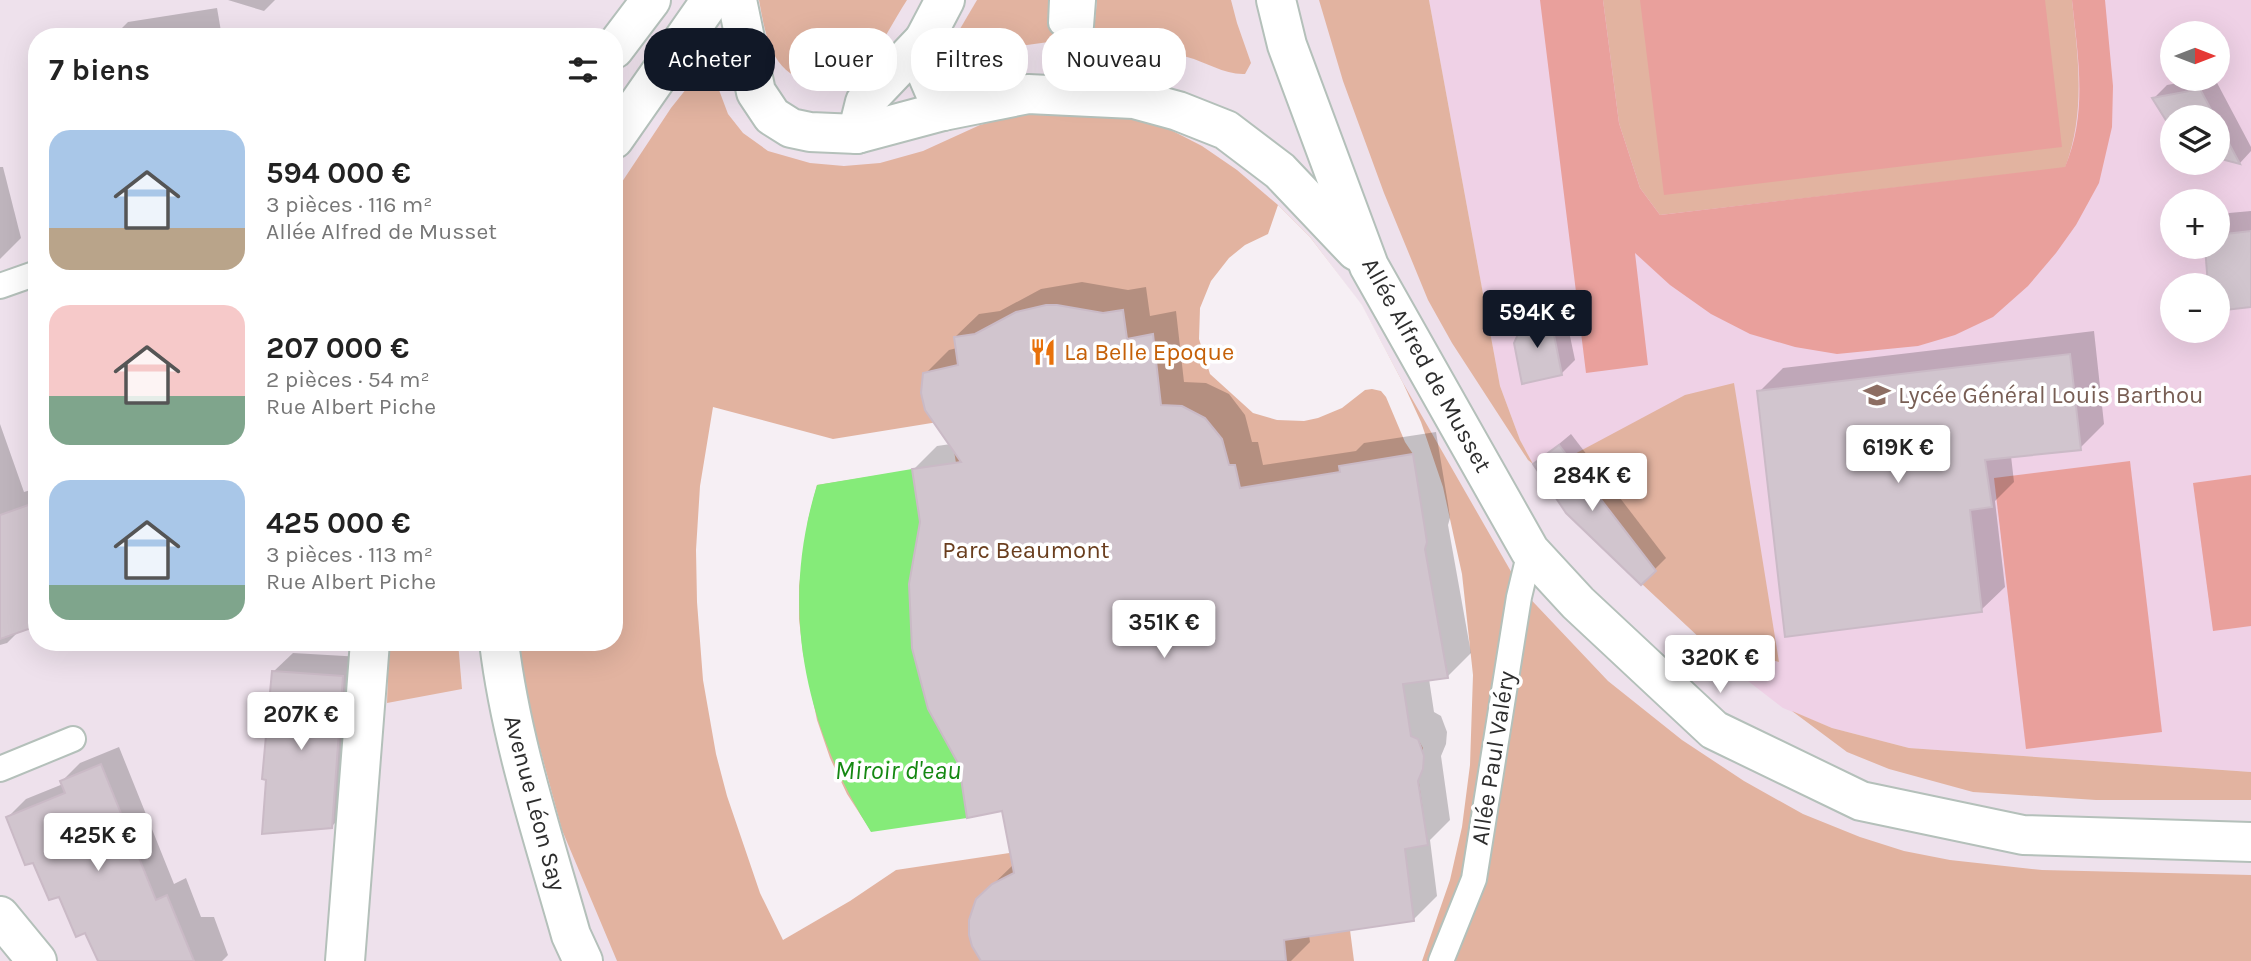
<!DOCTYPE html>
<html lang="fr">
<head>
<meta charset="utf-8">
<style>
	:root { --surface:#fff; --page:#f6f6f6; --text:#222; --muted:#767676; --accent:#111827 }
	body { margin:0; font-family:Karla,sans-serif; background:var(--page); color:var(--text); height:100vh; display:flex; flex-direction:column; font-size:26px; white-space:nowrap }
	* { box-sizing:border-box; margin:0 }
	p { font-size:23px; color:var(--muted) }
	.icon { flex:none; width:38px; height:38px; fill:none; stroke:currentColor; stroke-width:2; stroke-linecap:round; stroke-linejoin:round }
	.map { position:relative; flex:1; overflow:hidden }
	.drawer { position:absolute; left:28px; top:28px; width:595px; height:623px; display:flex; flex-direction:column; background:var(--surface); border-radius:28px; box-shadow:0 7px 28px #0002 }
	.drawer>* { flex:none }
	.hud { position:absolute; left:644px; top:28px; width:665px; height:63px; display:flex; gap:14px }
	.needle { width:46px; rotate:90deg }
	.controls { position:absolute; left:2160px; top:21px; display:grid; gap:14px }
	.controls a { display:grid; place-items:center; width:70px; height:70px; border-radius:50%; background:var(--surface); box-shadow:0 7px 28px #0002; font-size:35px }
	.price { position:absolute; translate:-50% -60px; padding:0 16px; border-radius:7px; background:#fff; color:#222; font-size:23px; line-height:46px; filter:drop-shadow(0 2px 4px #0008) }
	.price::after { content:''; position:absolute; left:50%; top:42px; width:21px; height:16px; margin-left:-10px; background:inherit; clip-path:polygon(0 0,100% 0,50% 100%) }
	.price.on { background:var(--accent); color:#fff }
	ul { padding:0; list-style:none }
	li { display:flex; align-items:center; gap:21px; height:175px; padding:0 21px }
	li span { display:grid; place-items:center; flex:none; width:196px; height:140px; border-radius:21px; color:#555 }
	li>.icon { margin-inline-start:auto }
	span .icon { width:84px; height:84px; fill:#fffc; stroke-width:1 }
	li b { font-size:30px }
	h2 { display:flex; justify-content:space-between; align-items:center; height:84px; padding:0 21px; font-size:30px }
	.chip { padding:0 24px; border-radius:28px; background:var(--surface); box-shadow:0 7px 28px #0002; font-size:24px; line-height:63px }
	.chip.on { background:var(--accent); color:#fff }
	.map>svg:first-child { display:block }
	.education { fill:#efd1e6; fill-rule:evenodd }
	.green { fill:#e2b3a0 }
	.pitch { fill:#e9a09c }
	.plaza { fill:#f6eff4 }
	.water { fill:#85eb79 }
	.shadow { fill:#0003 }
	.building { fill:#d1c5ce; stroke:#cabac6; stroke-width:2 }
	.lines { fill:none; stroke-linecap:round; stroke-linejoin:round }
	.service-casing { stroke:#b4c0ba; stroke-width:28 }
	.minor-casing { stroke:#b4c0ba; stroke-width:42 }
	.secondary-casing { stroke:#b4c0ba; stroke-width:42 }
	.service { stroke:#fff; stroke-width:24 }
	.minor { stroke:#fff; stroke-width:38 }
	.secondary { stroke:#fff; stroke-width:38 }
	.labels { text-anchor:middle; dominant-baseline:central; stroke-width:7; stroke-linejoin:round; paint-order:stroke }
	.food-label { font-size:24px; fill:#c56008; stroke:#fff; text-anchor:start }
	.street-label { font-size:24px; fill:#2d2d2d; stroke:#fff }
	.education-label { font-size:24px; fill:#785e54; stroke:#fff; text-anchor:start }
	.park-label { font-size:24px; fill:#6a3e1e; stroke:#fff }
	.water-label { font-size:26px; font-style:italic; fill:#158812; stroke:#fff }
</style>
</head>
<body>
<div class="map">
<svg width="2251" height="961" viewBox="0 0 2251 961">
	<rect width="100%" height="100%" fill="#eee1ec"/>
	<path class="education" d="M1429 0H2251V772L1909 748 1832 728 1783 708 1748 681 1596 541 1566 513 1533 464 1520 440 1500 386ZM2172 33H2217V79H2172ZM2172 117H2217V163H2172ZM2172 201H2217V247H2172ZM2172 285H2217V331H2172Z"/>
	<g class="green">
		<path d="M759 0H907C894 20 881 47 865 64 854 75 836 83 821 82 773 81 766 39 759 0Z"/>
		<path d="M977 0H1057L1056 41 967 53 961 49 957 34Z"/>
		<path d="M1097 0H1231L1237 23 1251 63 1245 74C1225 75 1206 62 1187 57 1156 48 1125 42 1093 41Z"/>
		<path d="M1319 0H1429L1500 386 1520 440 1533 464 1528 460 1452 343 1428 300 1384 193 1343 81Z"/>
		<path d="M1603 0H2072C2078 58 2086 112 2065 168L1660 215 1640 188 1619 123Z"/>
		<path d="M702 69 713 74 728 114 743 133 768 151 810 163 844 166 880 163 923 151 980 125 1030 111 1126 116 1165 127 1202 146 1237 170 1278 205 1310 237 1362 306 1403 383 1521 589 1608 681 1682 740 1744 781 1803 814 1860 837 1904 851 1950 860 2042 870 2251 875V961H617L562 830 529 708 517 642H614V194L671 108Z"/>
		<path d="M1734 383 1779 662 1703 641 1627 570 1637 562 1569 457 1685 395Z"/>
		<path d="M389 642H458L462 689 387 703Z"/>
		<path d="M1792 711 1832 728 1909 748 2251 772V800H2096L1973 792 1889 769 1847 752Z"/>
	</g>
	<g class="pitch">
		<path d="M1540 0H1603L1619 123 1640 188 1660 215 2065 167C2088 113 2078 57 2072 0H2105L2113 86 2112 127 2099 183 2076 225 2056 253 2028 286 1993 317 1955 335 1918 346 1837 354 1795 347 1750 334 1711 314 1670 285 1635 253 1648 365 1586 373Z"/>
		<path d="M1640 0H2045L2062 147 1664 195Z"/>
		<path d="M2130 461 2162 732 2026 749 1994 478Z"/>
		<path d="M2251 475V626L2213 631 2193 483Z"/>
	</g>
	<g class="plaza">
		<path d="M1278 205 1310 237 1362 305 1403 383 1421 422 1443 487 1462 574 1473 675 1470 765 1462 827 1450 880 1422 961H1354L1350 930 1414 920 1405 849 1428 845 1418 776 1423 769V748L1418 739 1411 736 1406 702 1382 706 1379 687 1448 676 1425 549 1427 542 1425 529 1413 454 1405 442 1386 397 1381 391 1372 389 1365 390 1342 408 1318 418 1304 421 1277 420 1253 413 1210 374 1199 339 1200 308 1211 281 1229 258 1245 245 1268 234Z"/>
		<path d="M713 407 833 439 944 421 950 426 956 463 817 485 808 520 799 586V619L803 653 817 720 830 758 847 794 871 831 1003 811 1016 852 896 870 850 901 783 940 760 893 727 796 716 754 703 680 697 602 696 550 700 486Z"/>
	</g>
	<path class="water" d="M912 469 920 522 909 584 912 643 928 709 959 765 967 818 871 832C804 725 779 608 817 485Z"/>
	<g class="shadow">
		<path d="M228 0H275L264 11Z"/>
		<path d="M217 8 222 37H113L128 22Z"/>
		<path d="M2200 79H2215L2251 147V151L2240 163 2217 156V117H2172L2154 98 2167 85Z"/>
		<path d="M0 167H3L21 238 0 259Z"/>
		<path d="M2251 211V305L2217 285H2210L2206 247H2217V225L2229 213Z"/>
		<path d="M1082 282 1128 290 1146 287 1150 316 1176 311 1184 382 1206 383 1229 394 1245 415 1252 442H1258L1263 465 1356 451 1364 443 1436 432 1448 504 1450 518 1448 525 1471 653 1447 677 1429 679 1434 712 1441 716 1447 732 1446 744 1441 756 1450 820 1430 840 1437 896 1413 920 1309 935 1310 942 1291 961H985L984 893 1014 864 1003 809 922 522 913 470 937 446 951 444 925 374 949 350 957 348 955 337 979 314 1000 311 1041 289Z"/>
		<path d="M1546 294 1566 317 1575 360 1561 374 1516 343 1533 307Z"/>
		<path d="M2094 331 2104 424 2080 448 2011 456 2014 482 1995 501 2005 587 1981 610 1759 392 1783 368Z"/>
		<path d="M0 424 24 492 37 488V624L20 630 7 643 0 645Z"/>
		<path d="M1571 434 1666 558 1654 570 1535 464Z"/>
		<path d="M293 653 362 657 351 807 332 826 273 672Z"/>
		<path d="M119 747 174 884 186 878 201 917H214L228 955 222 961H100L86 931 34 861 8 817 26 799 63 784 62 781 80 763Z"/>
	</g>
	<g class="building">
		<path d="M2200 89 2215 117H2172V130L2152 98Z"/>
		<path d="M2217 121 2240 164 2217 158Z"/>
		<path d="M2251 231V307L2217 311V285H2208L2205 247H2217V235Z"/>
		<path d="M1046 305H1057L1103 313 1123 310 1127 339 1153 334 1161 405 1182 406 1205 418 1222 439 1229 465H1235L1240 488 1340 472 1339 466 1413 454 1425 529 1427 542 1425 549 1448 678 1403 684 1411 736 1418 739 1424 756 1423 769 1418 781 1428 845 1405 849 1414 921 1284 940 1286 961H981L972 946 969 935V920L976 899 992 884 1014 873 1002 811 967 818 959 765 928 709 912 648 909 584 920 522 912 469 961 462 925 410 921 393 923 373 958 365 954 337 975 334 1016 312Z"/>
		<path d="M1531 305 1553 330 1562 375 1522 384 1514 343Z"/>
		<path d="M2070 354 2081 450 1985 460 1992 507 1970 510 1982 612 1785 637 1757 391Z"/>
		<path d="M1559 445 1656 571 1641 585 1566 513 1533 464Z"/>
		<path d="M37 502V626L0 639V515Z"/>
		<path d="M272 671 343 676 332 828 262 834 266 780 262 779Z"/>
		<path d="M101 764 156 900 167 895 194 961H98L85 933 76 937 59 897 49 900 33 863 25 865 6 817 65 793 60 781Z"/>
	</g>
	<g class="lines">
		<defs>
			<g id="service">
				<path d="M1061 23 1062 0"/>
				<path d="M1081 26 1083 0"/>
				<path d="M0 286 37 273"/>
				<path d="M0 769 73 739"/>
				<path d="M1441 961 1474 879 1519 597 1530 551"/>
			</g>
			<g id="minor">
				<path d="M737 0 756 92 772 116 791 128 810 132 857 134 943 111 1028 94 1134 99 1178 111 1226 130 1280 171 1356 251"/>
				<path d="M1276 0 1287 45 1369 266 1530 551 1578 603 1714 730 1861 801 2023 835 2251 842"/>
				<path d="M614 49 651 0"/>
				<path d="M943 111 927 74 924 40 945 0"/>
				<path d="M857 134 865 102 924 40"/>
				<path d="M614 139 711 0"/>
				<path d="M499 642C511 742 544 839 571 935L583 961"/>
				<path d="M345 961 370 642"/>
			</g>
			<path id="secondary" d="M0 916 37 961"/>
		</defs>
		<use href="#service" class="service-casing"/>
		<use href="#minor" class="minor-casing"/>
		<use href="#secondary" class="secondary-casing"/>
		<use href="#service" class="service"/>
		<use href="#minor" class="minor"/>
		<use href="#secondary" class="secondary"/>
	</g>
	<defs>
		<symbol id="restaurant-bare" viewBox="-9 -9 18 18"><path d="M-5-6h1v4h1v-4h1v4h1v-4h1v5L-1.5 .5V6h-2V.5L-5-1ZM5-6V6H3V1.5H1.5Q1.5-4 5-6Z" fill="#e8710a" stroke="#fff" stroke-width="2.5" paint-order="stroke"/></symbol>
		<symbol id="school-bare" viewBox="-9 -9 18 18"><path d="M0-5L7-2L0 1L-7-2ZM-4 1L0 2.5L4 1V4Q0 6-4 4Z" fill="#8d6e63" stroke="#fff" stroke-width="2.5" paint-order="stroke"/></symbol>
	</defs>
	<g fill-rule="evenodd">
		<use href="#restaurant-bare" x="1024" y="333" width="38" height="38"/>
		<use href="#school-bare" x="1858" y="376" width="38" height="38"/>
	</g>
	<g class="labels">
		<g class="food-label">
			<text x="1064" y="352">La Belle Epoque</text>
		</g>
		<g class="street-label">
			<text transform="translate(1427 365) rotate(61)">Allée Alfred de Musset</text>
			<text transform="translate(1493 758) rotate(-81)">Allée Paul Valéry</text>
			<text transform="translate(535 803) rotate(75)">Avenue Léon Say</text>
		</g>
		<g class="education-label">
			<text x="1898" y="395">Lycée Général Louis Barthou</text>
		</g>
		<g class="park-label">
			<text x="1026" y="550">Parc Beaumont</text>
		</g>
		<g class="water-label">
			<text x="898" y="770">Miroir d'eau</text>
		</g>
	</g>
</svg>
<div class="controls">
<a><svg class="needle" viewBox="-14 -14 28 28"><path d="M0-13l5 13h-10z" fill="#e53935"/><path d="M0 13l5-13h-10z" fill="#767676"/></svg></a>
<a><svg class="icon" aria-label="layers" viewBox="0 0 24 24"><path d="M12 4l9 5-9 5-9-5zM3 14l9 5 9-5"/></svg></a>
<a>+</a>
<a>−</a>
</div>
<b class="price on" style="left:1537px;top:350px">594K €</b>
<b class="price" style="left:1898px;top:485px">619K €</b>
<b class="price" style="left:1592px;top:513px">284K €</b>
<b class="price" style="left:1164px;top:660px">351K €</b>
<b class="price" style="left:1720px;top:695px">320K €</b>
<b class="price" style="left:301px;top:752px">207K €</b>
<b class="price" style="left:98px;top:873px">425K €</b>
<div class="hud">
<a class="chip on">Acheter</a>
<a class="chip">Louer</a>
<a class="chip">Filtres</a>
<a class="chip">Nouveau</a>
</div>
<section class="drawer">
<h2>7 biens<svg class="icon" aria-label="filters" viewBox="0 0 24 24"><path d="M4 7h16M4 17h16"/><circle cx="9" cy="7" r="2"/><circle cx="15" cy="17" r="2"/></svg></h2>
<ul>
<li><span style="background:linear-gradient(#a9c7e8 70%,#b9a48a 0)"><svg class="icon" aria-label="home" viewBox="0 0 24 24"><path d="M3 11l9-7 9 7M6 9v11h12V9"/></svg></span><div><b>594 000 €</b><p>3 pièces · 116 m²</p><p>Allée Alfred de Musset</p></div></li>
<li><span style="background:linear-gradient(#f6c9c9 65%,#7fa58c 0)"><svg class="icon" aria-label="home" viewBox="0 0 24 24"><path d="M3 11l9-7 9 7M6 9v11h12V9"/></svg></span><div><b>207 000 €</b><p>2 pièces · 54 m²</p><p>Rue Albert Piche</p></div></li>
<li><span style="background:linear-gradient(#a9c7e8 75%,#7fa58c 0)"><svg class="icon" aria-label="home" viewBox="0 0 24 24"><path d="M3 11l9-7 9 7M6 9v11h12V9"/></svg></span><div><b>425 000 €</b><p>3 pièces · 113 m²</p><p>Rue Albert Piche</p></div></li>
</ul>
</section>
</div>
</body>
</html>
